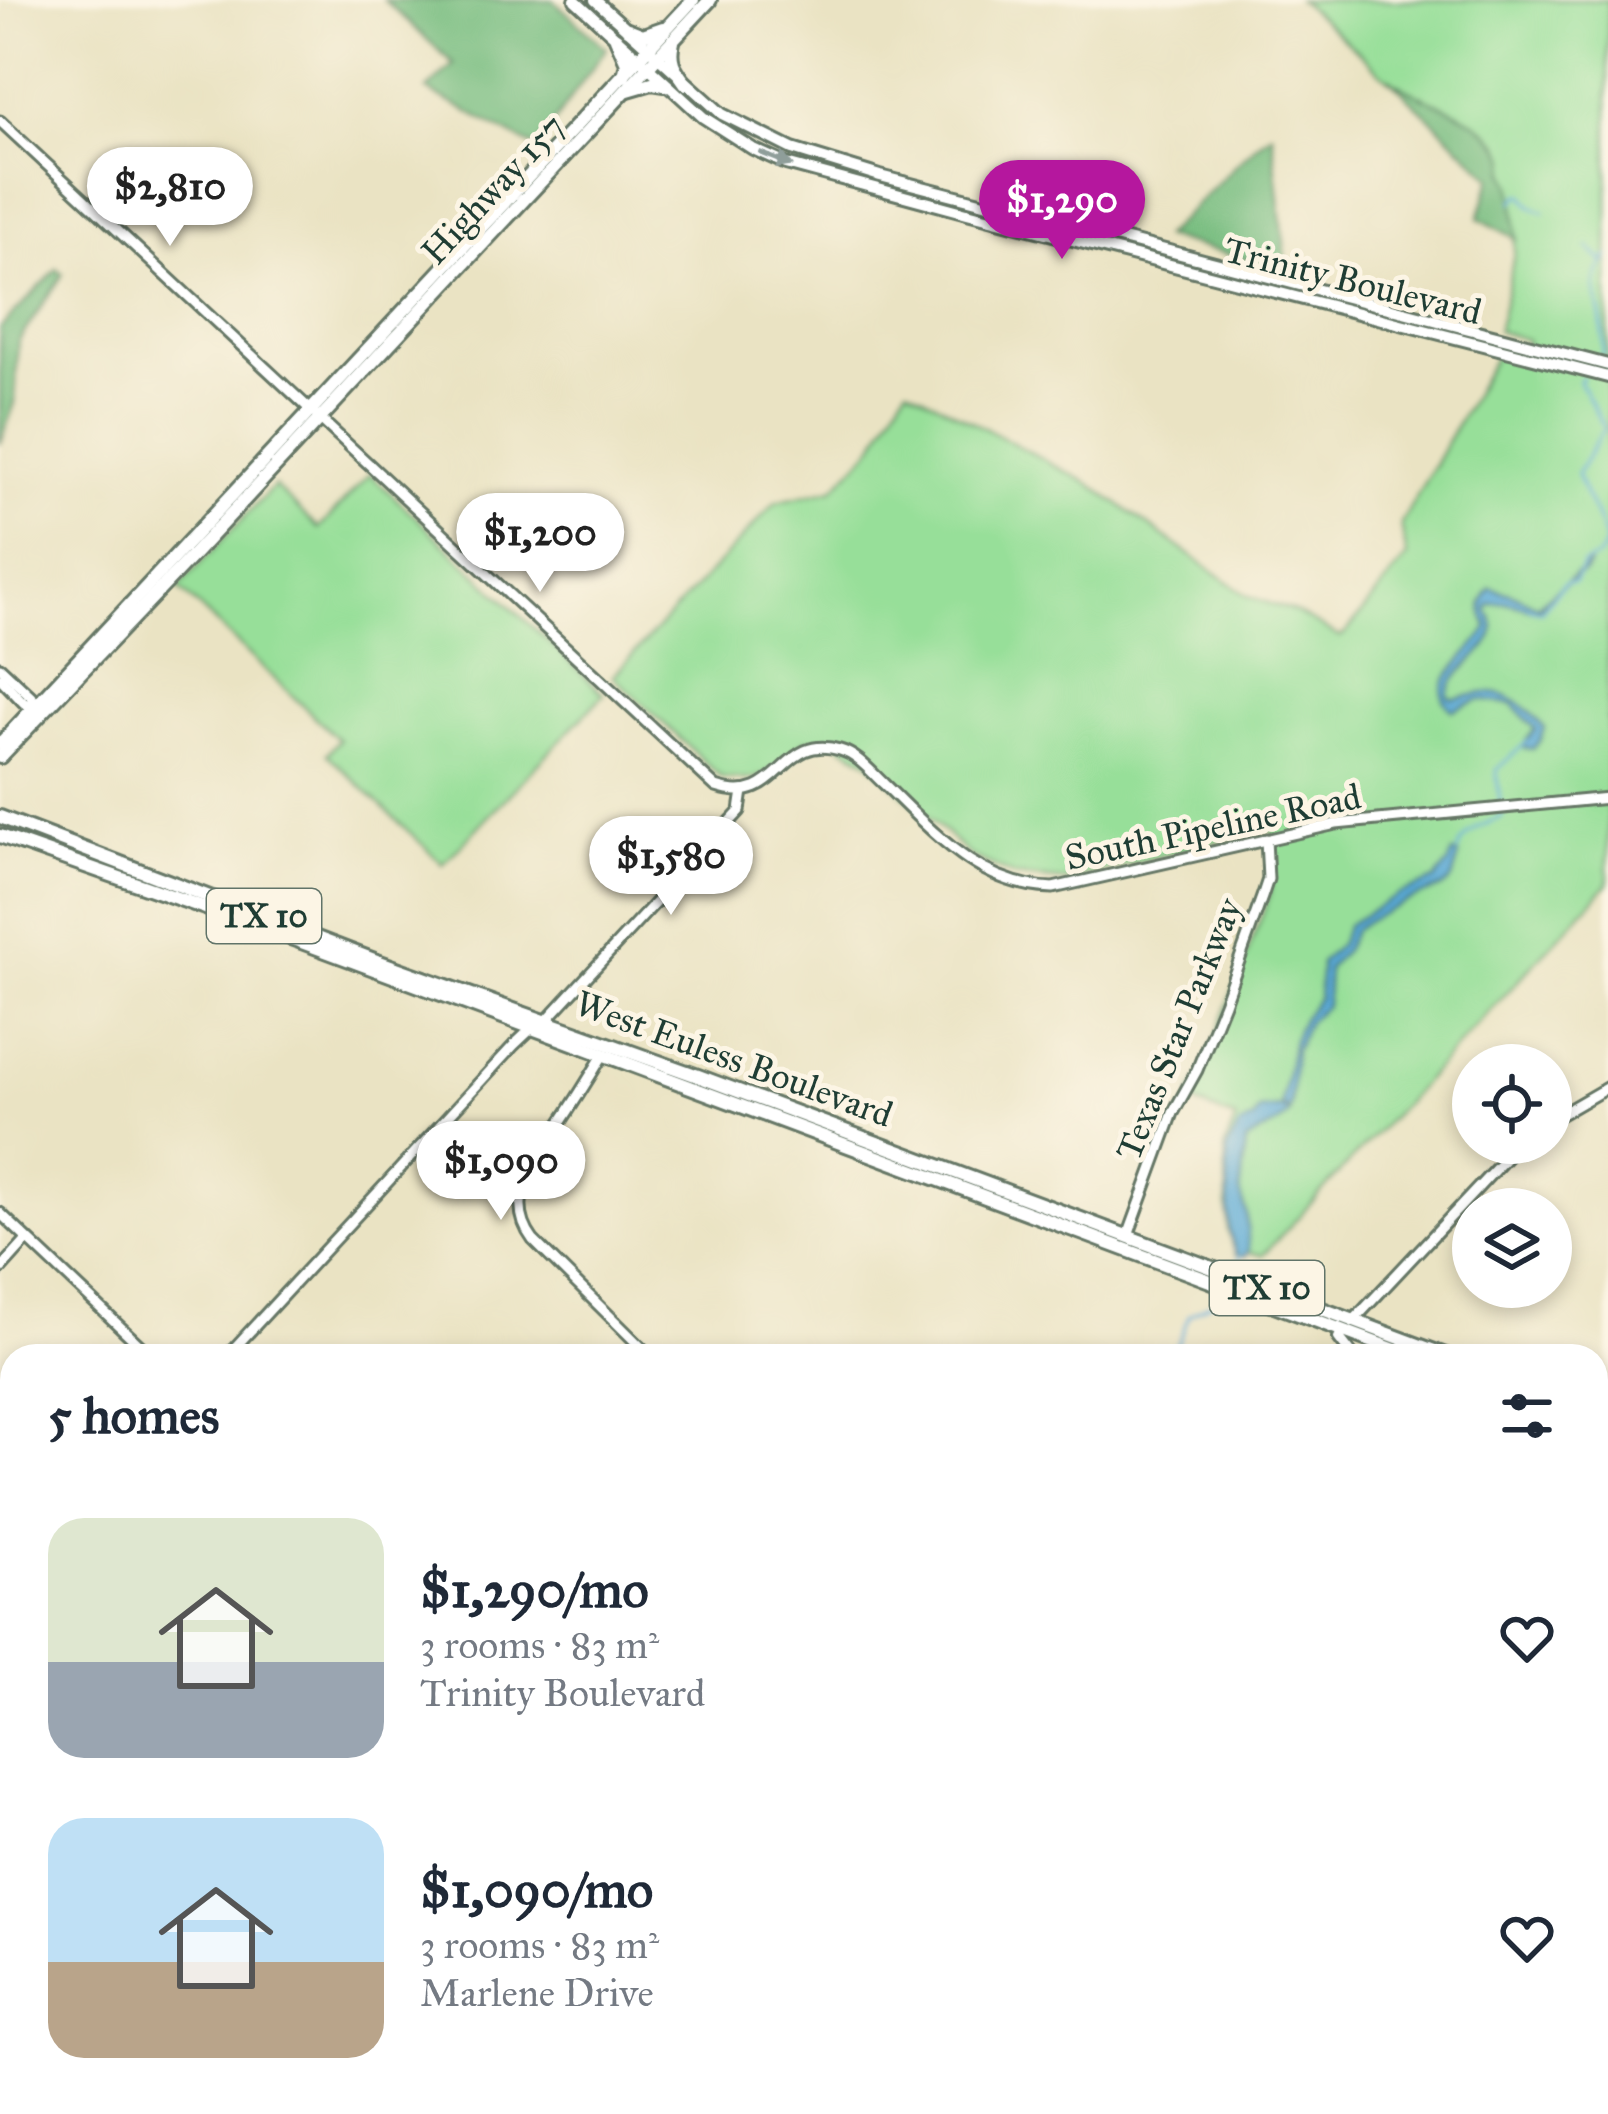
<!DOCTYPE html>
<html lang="en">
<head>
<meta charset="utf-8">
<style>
	:root { --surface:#fff; --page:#f2f2f3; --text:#1f2937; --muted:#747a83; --accent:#b5179e }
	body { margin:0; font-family:"IM FELL Great Primer",serif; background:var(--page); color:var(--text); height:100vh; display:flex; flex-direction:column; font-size:45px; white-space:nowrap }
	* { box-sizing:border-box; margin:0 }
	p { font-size:39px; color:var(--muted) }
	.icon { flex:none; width:66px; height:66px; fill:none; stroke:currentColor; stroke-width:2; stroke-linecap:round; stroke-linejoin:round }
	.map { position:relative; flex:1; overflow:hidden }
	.drawer { position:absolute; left:0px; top:1344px; width:1608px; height:771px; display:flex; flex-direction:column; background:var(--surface); border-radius:36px 36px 0 0; box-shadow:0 6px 18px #0003 }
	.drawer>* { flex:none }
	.controls { position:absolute; left:1452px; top:1044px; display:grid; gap:24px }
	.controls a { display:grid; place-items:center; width:120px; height:120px; border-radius:50%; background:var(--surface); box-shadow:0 6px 18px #0003; font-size:60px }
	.price { position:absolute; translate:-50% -102px; padding:0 27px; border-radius:42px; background:#fff; color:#222; font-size:39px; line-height:78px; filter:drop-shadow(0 3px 6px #0008) }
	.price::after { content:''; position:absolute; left:50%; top:72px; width:36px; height:27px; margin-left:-18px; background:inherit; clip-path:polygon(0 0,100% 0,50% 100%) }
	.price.selected { background:var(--accent); color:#fff }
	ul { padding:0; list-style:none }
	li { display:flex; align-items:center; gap:36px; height:300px; padding:0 48px }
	li span { display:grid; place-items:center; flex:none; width:336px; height:240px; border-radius:36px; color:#555 }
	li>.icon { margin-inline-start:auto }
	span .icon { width:144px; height:144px; fill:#fffc; stroke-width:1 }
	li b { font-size:51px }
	h2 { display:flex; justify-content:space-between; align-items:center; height:144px; padding:0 48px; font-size:51px }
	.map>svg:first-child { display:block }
	.green { fill:#97df99; stroke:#5b8e66; stroke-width:3 }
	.forest { fill:#79be81; stroke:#4c7e5a; stroke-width:3 }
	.water { fill:#5caad6; stroke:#3e7485; stroke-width:3 }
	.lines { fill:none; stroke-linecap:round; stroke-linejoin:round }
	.stream { stroke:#5caad6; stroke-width:3 }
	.tertiary-casing { stroke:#676; stroke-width:15 }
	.secondary-casing { stroke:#676; stroke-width:16 }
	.primary-casing { stroke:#676; stroke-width:18 }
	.motorway-casing { stroke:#676; stroke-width:21 }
	.tertiary { stroke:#fff; stroke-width:9 }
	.secondary { stroke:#fff; stroke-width:10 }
	.primary { stroke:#fff; stroke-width:12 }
	.motorway { stroke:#fff; stroke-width:15 }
	.oneway { fill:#8f9e9a }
	.labels { text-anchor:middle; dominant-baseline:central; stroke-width:10; stroke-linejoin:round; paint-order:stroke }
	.shield { fill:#fcf5e5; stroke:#617469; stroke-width:3 }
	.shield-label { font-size:33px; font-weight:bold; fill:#1f3d34 }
	.street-label { font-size:36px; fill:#1f3d34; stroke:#fcf5e5 }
</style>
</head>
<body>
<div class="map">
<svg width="1608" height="2114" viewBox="0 0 1608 2114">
	<rect width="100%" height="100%" fill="#fcf5e5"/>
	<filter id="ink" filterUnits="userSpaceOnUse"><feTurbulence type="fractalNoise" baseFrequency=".00833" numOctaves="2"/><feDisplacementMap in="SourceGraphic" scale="24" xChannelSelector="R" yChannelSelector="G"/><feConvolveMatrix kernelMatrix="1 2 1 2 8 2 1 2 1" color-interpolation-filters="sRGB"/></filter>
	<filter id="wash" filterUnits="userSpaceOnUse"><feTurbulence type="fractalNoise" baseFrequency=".004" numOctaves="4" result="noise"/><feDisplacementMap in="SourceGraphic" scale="48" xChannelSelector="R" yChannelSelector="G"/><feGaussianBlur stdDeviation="2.7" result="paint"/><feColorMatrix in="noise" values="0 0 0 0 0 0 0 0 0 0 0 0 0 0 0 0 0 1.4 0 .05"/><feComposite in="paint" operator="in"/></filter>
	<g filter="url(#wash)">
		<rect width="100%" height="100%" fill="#eae3c3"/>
		<g class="green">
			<path d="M1299 0H1608V884L1263 1255 1235 1250 1228 1231 1225 1147 1236 1119 1198 1105 1190 1095 1204 1068 1270 894 1273 847 1276 842 1270 827 1065 881 1015 876 970 856 866 759 835 742 806 740C774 768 768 785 722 778L613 676 776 502 833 489 872 448 907 387 1090 484 1248 596 1295 612 1339 637 1346 633 1407 557 1401 524 1495 356 1521 362 1527 340 1497 331C1510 279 1525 229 1508 177 1504 165 1510 156 1500 144 1473 112 1432 103 1397 84 1384 77 1373 65 1362 55 1341 37 1320 18 1299 0Z"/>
			<path d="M370 474 604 694 443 864 327 754 339 740 178 587 274 486 319 529Z"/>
		</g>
		<g class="forest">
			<path d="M384 0H553L606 48 536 148 427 90 454 64Z"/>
			<path d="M1386 76C1425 106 1485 110 1508 158L1506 173 1512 185 1517 239 1479 218 1492 177Z"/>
			<path d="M1272 133 1287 270 1163 237 1255 146Z"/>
			<path d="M57 269 63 274 18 342 15 403 0 444V328Z"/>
			<path d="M1596 1589 1608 1600V1677L1596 1689Z"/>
		</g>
		<g class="water">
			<path d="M1590 563 1585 571 1559 588 1537 610 1505 602 1490 604 1487 610C1490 615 1495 623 1494 629 1493 652 1452 668 1448 696L1453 699C1463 698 1473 694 1484 693 1509 691 1531 710 1544 728L1540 740 1533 749 1525 748 1526 741 1535 729 1512 704 1479 700 1453 710C1419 686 1478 652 1488 627 1481 611 1479 602 1491 588L1510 593 1537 606Z"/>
			<path d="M1452 853 1459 856 1452 879 1445 886 1407 901 1362 924 1354 930 1344 951 1328 968 1326 1005 1308 1022 1295 1049 1291 1106 1289 1109 1281 1106 1293 1039 1302 1019 1318 998 1321 962 1339 945 1347 925 1400 894 1435 880 1449 863Z"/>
			<path d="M1280 1108 1290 1112C1279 1128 1260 1130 1246 1142L1240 1192 1246 1212 1249 1249 1246 1256 1236 1254 1229 1231 1227 1149 1239 1127 1254 1119 1259 1110Z"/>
		</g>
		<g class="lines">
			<g class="stream">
				<path d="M1513 202 1519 195H1523L1531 206 1544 212"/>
				<path d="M1588 247 1604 262"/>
				<path d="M1600 356 1603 353C1603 343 1603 332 1602 322 1598 291 1586 287 1608 256"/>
				<path d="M1527 606 1541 611 1565 582H1575L1583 564 1599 557 1606 543C1600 518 1585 499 1577 474L1604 428 1579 381 1582 377"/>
				<path d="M1457 853C1462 833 1484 824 1502 817L1496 770 1528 741"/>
				<path d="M1235 1269 1241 1254"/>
				<path d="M1165 1356 1178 1343 1189 1315 1225 1295"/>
				<path d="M832 2114 837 2103"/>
			</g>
		</g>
	</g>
	<g filter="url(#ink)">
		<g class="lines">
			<defs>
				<g id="tertiary">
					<path d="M0 121 716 787C782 809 779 732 840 750 858 755 871 772 884 784 934 832 978 886 1053 888L1336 824 1608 798"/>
					<path d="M0 667 31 696 34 705"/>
					<path d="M0 678 24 703 39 709"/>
					<path d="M603 1055C588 1080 573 1104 557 1128 535 1162 503 1200 533 1240L650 1356"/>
					<path d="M1551 1120 1608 1087"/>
					<path d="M0 1213 151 1356"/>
					<path d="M1128 1236 1173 1113 1197 1070 1224 1003 1262 897 1268 879 1266 839"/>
					<path d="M0 1270 27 1240"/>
					<path d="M1353 1321 1520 1143"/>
					<path d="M227 1356 514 1045 531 1029 545 1022 740 811 743 791"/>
					<path d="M0 1604 12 1591"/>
					<path d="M1596 1887 1608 1874"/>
					<path d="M568 2103 581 2111 602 2114"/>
					<path d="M43 2114 79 2103"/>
					<path d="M461 2114 471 2103"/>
					<path d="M1384 2114 1394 2103"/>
				</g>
				<g id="secondary">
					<path d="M575 0 703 117 753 149 786 164 967 213 1608 377"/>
					<path d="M595 0 722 114 792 149 880 176 1608 365"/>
					<path d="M1343 1331 1339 1338 1353 1356"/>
					<path d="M1596 1491 1608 1479"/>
					<path d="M1596 1575 1608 1586"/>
					<path d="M0 1839 12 1850"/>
					<path d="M0 1963 12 1973"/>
					<path d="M152 2103 163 2114"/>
					<path d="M282 2103 294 2114"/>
					<path d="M711 2114 722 2103"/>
				</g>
				<g id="primary">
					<path d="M628 29 643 35 663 28"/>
					<path d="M616 38 627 63 624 76"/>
					<path d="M673 42C668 61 675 69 686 84"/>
					<path d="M628 90 652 83 665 85"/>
					<path d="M0 744 693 0"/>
					<path d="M0 757 190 558 710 0"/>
					<path d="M0 817 377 961 698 1076 1448 1356"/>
					<path d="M0 836 299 941 1411 1356"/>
					<path d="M1596 1411 1608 1415"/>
					<path d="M1596 1425 1608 1429"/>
				</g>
				<g id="motorway">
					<path d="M0 1850 12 1860"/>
					<path d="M0 1871 12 1882"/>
					<path d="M0 1891 12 1902"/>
					<path d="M0 1910 12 1920"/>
					<path d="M0 1932 12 1942"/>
					<path d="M0 1953 12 1963"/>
					<path d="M167 2103 177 2114"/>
					<path d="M186 2103 197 2114"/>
					<path d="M210 2103 221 2114"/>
					<path d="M234 2103 245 2114"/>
					<path d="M254 2103 265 2114"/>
					<path d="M270 2103 282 2114"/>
				</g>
			</defs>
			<use href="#tertiary" class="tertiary-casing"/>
			<use href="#secondary" class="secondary-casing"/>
			<use href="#primary" class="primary-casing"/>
			<use href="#motorway" class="motorway-casing"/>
			<use href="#tertiary" class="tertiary"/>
			<use href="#secondary" class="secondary"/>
			<use href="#primary" class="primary"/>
			<use href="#motorway" class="motorway"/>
		</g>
		<defs><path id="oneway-solid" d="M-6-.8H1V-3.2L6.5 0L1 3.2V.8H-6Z" transform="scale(3)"/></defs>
		<use class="oneway" href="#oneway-solid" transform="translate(776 159) rotate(22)"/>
	</g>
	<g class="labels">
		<g class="shield">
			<rect x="207" y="889" width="114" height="54" rx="9"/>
			<rect x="1210" y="1261" width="114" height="54" rx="9"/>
		</g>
		<g class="shield-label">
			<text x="264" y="916">TX 10</text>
			<text x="1267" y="1288">TX 10</text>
		</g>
		<g class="street-label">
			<text transform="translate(493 189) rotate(-47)">Highway 157</text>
			<text transform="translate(1353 281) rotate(14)">Trinity Boulevard</text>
			<text transform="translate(1213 827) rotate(-12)">South Pipeline Road</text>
			<text transform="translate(1179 1029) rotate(-68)">Texas Star Parkway</text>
			<text transform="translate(734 1059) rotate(20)">West Euless Boulevard</text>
		</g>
	</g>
</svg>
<div class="controls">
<a><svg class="icon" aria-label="locate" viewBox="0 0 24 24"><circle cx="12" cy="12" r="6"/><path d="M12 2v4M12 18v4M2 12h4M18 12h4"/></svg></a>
<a><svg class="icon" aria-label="layers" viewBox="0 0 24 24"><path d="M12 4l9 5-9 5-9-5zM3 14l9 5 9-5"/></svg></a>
</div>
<b class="price" style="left:170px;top:249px">$2,810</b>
<b class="price selected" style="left:1062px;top:262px">$1,290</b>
<b class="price" style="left:540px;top:595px">$1,200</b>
<b class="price" style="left:671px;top:918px">$1,580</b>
<b class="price" style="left:501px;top:1223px">$1,090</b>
<section class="drawer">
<h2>5 homes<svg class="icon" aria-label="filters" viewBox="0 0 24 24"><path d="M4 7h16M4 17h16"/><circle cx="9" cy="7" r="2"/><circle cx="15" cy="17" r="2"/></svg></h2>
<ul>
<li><span style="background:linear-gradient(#dfe7d0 60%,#9aa5b1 0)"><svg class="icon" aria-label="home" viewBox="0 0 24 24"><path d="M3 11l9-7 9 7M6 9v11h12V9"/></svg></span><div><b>$1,290/mo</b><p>3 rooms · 83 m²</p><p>Trinity Boulevard</p></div><svg class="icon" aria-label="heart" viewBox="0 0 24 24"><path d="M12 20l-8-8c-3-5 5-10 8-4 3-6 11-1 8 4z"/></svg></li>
<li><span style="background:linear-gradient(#bfe0f5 60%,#b9a48a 0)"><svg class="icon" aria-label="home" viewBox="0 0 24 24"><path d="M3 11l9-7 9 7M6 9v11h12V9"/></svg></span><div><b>$1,090/mo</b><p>3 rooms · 83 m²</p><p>Marlene Drive</p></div><svg class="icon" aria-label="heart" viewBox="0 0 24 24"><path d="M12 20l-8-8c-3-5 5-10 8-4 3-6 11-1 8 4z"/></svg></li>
</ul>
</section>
</div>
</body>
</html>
